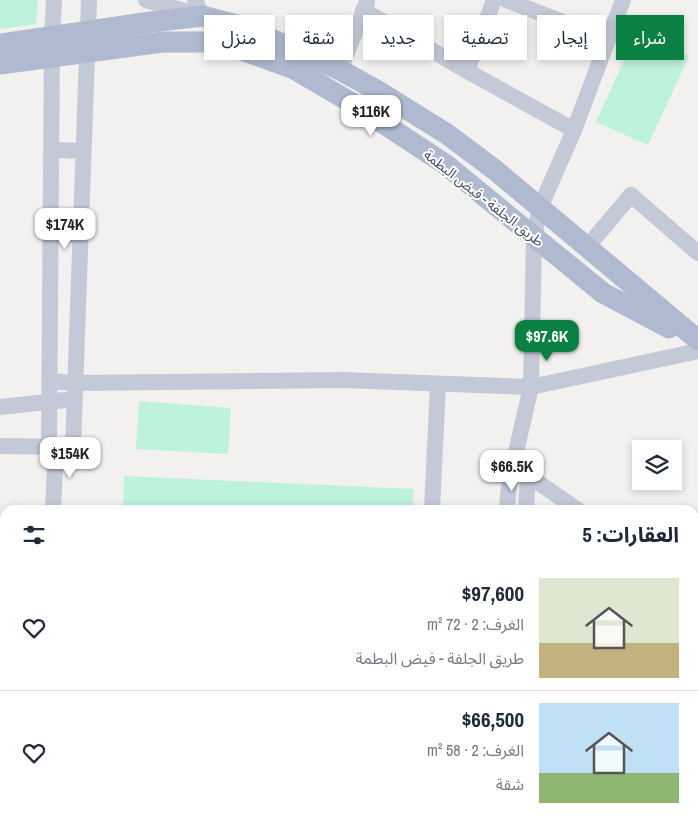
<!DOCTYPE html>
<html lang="ar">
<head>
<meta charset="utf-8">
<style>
	:root { --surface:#fff; --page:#f6f6f7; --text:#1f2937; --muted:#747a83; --line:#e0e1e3; --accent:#0b8043 }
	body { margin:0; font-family:"Archivo Narrow","Noto Sans Arabic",sans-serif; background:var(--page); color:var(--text); direction:rtl; height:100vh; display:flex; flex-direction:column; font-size:19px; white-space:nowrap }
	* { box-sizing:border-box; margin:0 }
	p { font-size:16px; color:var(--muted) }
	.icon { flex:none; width:28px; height:28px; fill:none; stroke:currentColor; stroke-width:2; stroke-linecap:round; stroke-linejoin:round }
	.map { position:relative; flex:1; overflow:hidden; direction:ltr }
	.panel { position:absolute; left:0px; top:505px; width:699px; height:321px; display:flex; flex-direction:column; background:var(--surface); border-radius:15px 15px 0 0; box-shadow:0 2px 8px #0003; direction:rtl }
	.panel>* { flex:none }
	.hud { position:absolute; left:15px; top:15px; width:669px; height:45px; direction:rtl; display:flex; gap:10px }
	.tools { position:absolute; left:632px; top:440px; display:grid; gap:10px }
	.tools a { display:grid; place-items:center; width:50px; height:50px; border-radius:0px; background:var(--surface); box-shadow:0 2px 8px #0003; font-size:25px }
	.price { position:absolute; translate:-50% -42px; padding:0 11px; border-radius:10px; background:#fff; color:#222; font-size:16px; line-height:32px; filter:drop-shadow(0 1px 2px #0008) }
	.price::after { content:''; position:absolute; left:50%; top:30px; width:15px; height:11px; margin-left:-8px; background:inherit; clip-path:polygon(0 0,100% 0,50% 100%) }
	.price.current { background:var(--accent); color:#fff }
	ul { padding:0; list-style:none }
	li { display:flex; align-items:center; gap:15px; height:125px; padding:0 20px }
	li+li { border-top:1px solid var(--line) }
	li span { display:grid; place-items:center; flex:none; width:140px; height:100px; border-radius:0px; color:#555 }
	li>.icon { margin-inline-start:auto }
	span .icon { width:60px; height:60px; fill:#fffc; stroke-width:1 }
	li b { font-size:21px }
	h2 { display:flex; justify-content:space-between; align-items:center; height:60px; padding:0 20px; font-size:21px }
	.pill { padding:0 18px; border-radius:0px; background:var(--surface); box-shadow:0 2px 8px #0003; font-size:18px; line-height:45px }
	.pill.current { background:var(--accent); color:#fff }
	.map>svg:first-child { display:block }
	.garden { fill:#bdf2db }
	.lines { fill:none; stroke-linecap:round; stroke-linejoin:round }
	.minor { stroke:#c3c9d6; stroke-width:16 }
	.major { stroke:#afbad0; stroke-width:21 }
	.labels { text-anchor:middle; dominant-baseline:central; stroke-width:4; stroke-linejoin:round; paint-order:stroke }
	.street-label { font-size:14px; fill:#474f5f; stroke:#fff }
</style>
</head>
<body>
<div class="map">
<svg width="698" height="826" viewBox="0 0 698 826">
	<rect width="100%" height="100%" fill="#f3f0f0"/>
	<g class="garden">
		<path d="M0 0H38L36 24 0 29Z"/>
		<path d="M637 32 689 56 648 145 596 122Z"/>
		<path d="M139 401 231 408 228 454 136 449Z"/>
		<path d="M124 476 414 489 413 510H123Z"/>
		<path d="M0 530 5 531V791H0Z"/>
		<path d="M0 799H5V821H11L10 826H0Z"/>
		<path d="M108 821H398L397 826H107Z"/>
	</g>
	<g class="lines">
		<g class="minor">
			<path d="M146 0 195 14"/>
			<path d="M195 0 202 16"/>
			<path d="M506 0 568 24"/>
			<path d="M363 10 467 71 574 130"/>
			<path d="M340 70 367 2"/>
			<path d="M467 71 494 0"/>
			<path d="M52 150 83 151"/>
			<path d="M51 234 80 235"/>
			<path d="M587 247 631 195 698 253"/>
			<path d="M50 381 75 383 343 380 531 387 698 351"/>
			<path d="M0 407 74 399"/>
			<path d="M0 446 73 447 89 0"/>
			<path d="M49 446 52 36 54 0"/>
			<path d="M513 465 578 510"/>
			<path d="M53 510 56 446"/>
			<path d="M432 510 438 384"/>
			<path d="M507 510 508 494 513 465 531 387 534 236 540 208 574 130 623 0"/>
			<path d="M526 510 528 476"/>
			<path d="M694 600V589"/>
			<path d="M694 813H698"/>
			<path d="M39 826V821"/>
			<path d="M417 826 418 821"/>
			<path d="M512 826V821"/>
			<path d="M683 826 684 821"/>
		</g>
		<g class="major">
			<path d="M0 44 151 22 202 16 245 27 340 70 378 91 447 134 495 170 698 340"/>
			<path d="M0 64 162 42H220L294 69 352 103 445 164 603 293 669 328"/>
		</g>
	</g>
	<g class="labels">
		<g class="street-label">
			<text transform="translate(484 198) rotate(38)">طريق الجلفة - فيض البطمة</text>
		</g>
	</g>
</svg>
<div class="tools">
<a><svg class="icon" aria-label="layers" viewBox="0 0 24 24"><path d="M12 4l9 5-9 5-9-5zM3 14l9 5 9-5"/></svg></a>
</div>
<b class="price" style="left:371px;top:137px">$116K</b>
<b class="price" style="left:65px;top:250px">$174K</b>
<b class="price current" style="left:547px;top:362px">$97.6K</b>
<b class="price" style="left:70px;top:479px">$154K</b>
<b class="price" style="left:512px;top:492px">$66.5K</b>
<div class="hud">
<a class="pill current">شراء</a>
<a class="pill">إيجار</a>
<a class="pill">تصفية</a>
<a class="pill">جديد</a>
<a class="pill">شقة</a>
<a class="pill">منزل</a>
</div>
<section class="panel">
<h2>العقارات: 5<svg class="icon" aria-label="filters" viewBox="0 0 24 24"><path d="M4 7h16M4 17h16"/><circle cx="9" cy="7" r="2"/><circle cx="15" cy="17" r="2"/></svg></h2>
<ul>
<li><span style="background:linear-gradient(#dfe7d0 65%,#c2b280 0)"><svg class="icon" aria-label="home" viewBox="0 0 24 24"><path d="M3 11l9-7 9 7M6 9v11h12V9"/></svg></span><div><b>$97,600</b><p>الغرف: 2 · 72 m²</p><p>طريق الجلفة - فيض البطمة</p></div><svg class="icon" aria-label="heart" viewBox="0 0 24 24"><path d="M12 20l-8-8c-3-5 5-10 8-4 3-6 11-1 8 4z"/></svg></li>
<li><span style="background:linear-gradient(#bfe0f5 70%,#8fb573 0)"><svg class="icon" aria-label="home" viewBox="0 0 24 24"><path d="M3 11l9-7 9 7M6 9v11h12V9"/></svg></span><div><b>$66,500</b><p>الغرف: 2 · 58 m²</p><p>شقة</p></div><svg class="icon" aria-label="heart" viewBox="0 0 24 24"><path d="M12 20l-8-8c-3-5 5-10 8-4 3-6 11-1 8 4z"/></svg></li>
</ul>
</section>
</div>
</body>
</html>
